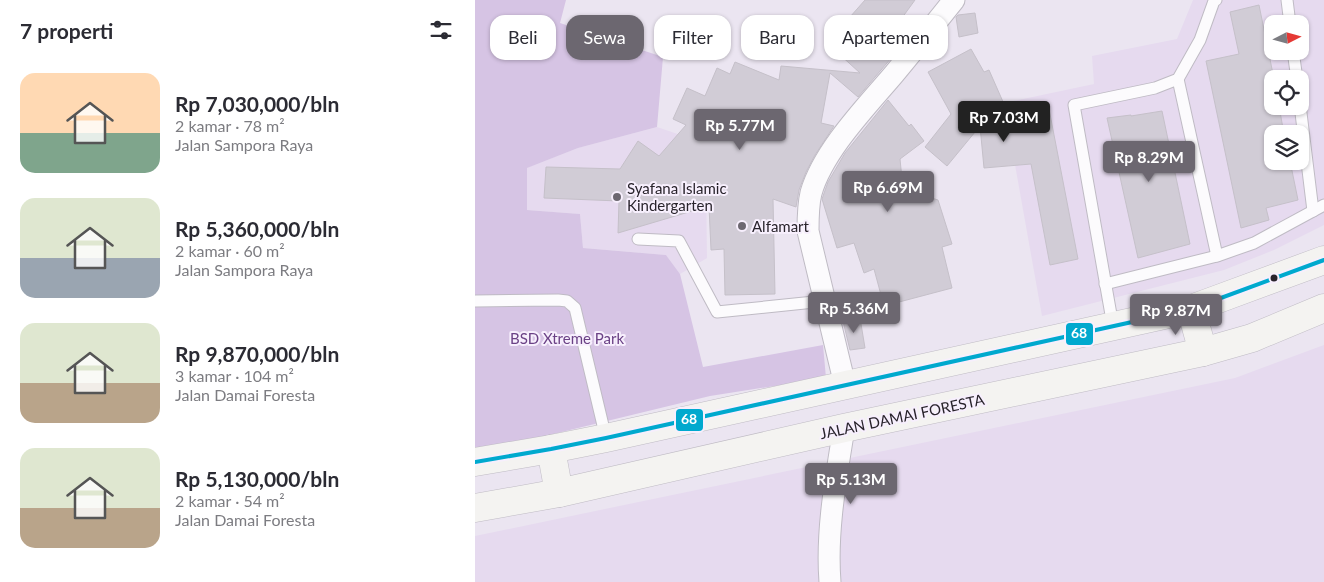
<!DOCTYPE html>
<html lang="id">
<head>
<meta charset="utf-8">
<style>
	:root { --surface:#fff; --page:#f2f2f3; --text:#2b2b33; --muted:#7c7c81; --accent:#6c6770 }
	body { margin:0; font-family:Lato,sans-serif; background:var(--page); color:var(--text); height:100vh; display:flex; flex-direction:column; font-size:19px; white-space:nowrap }
	* { box-sizing:border-box; margin:0 }
	p { font-size:16px; color:var(--muted) }
	.icon { flex:none; width:28px; height:28px; fill:none; stroke:currentColor; stroke-width:2; stroke-linecap:round; stroke-linejoin:round }
	.map { position:relative; flex:1; overflow:hidden }
	.panel { display:flex; flex-direction:column; background:var(--surface); width:475px }
	.panel>* { flex:none }
	.top-card { position:absolute; left:15px; top:15px; width:475px; height:45px; display:flex; gap:10px }
	.needle { width:32px; rotate:84deg }
	.fabs { position:absolute; left:789px; top:15px; display:grid; gap:10px }
	.fabs a { display:grid; place-items:center; width:45px; height:45px; border-radius:10px; background:var(--surface); box-shadow:0 1px 4px #0004; font-size:25px }
	.price { position:absolute; translate:-50% -42px; padding:0 11px; border-radius:5px; background:var(--accent); color:#fff; font-size:16px; line-height:32px; filter:drop-shadow(0 1px 2px #0008) }
	.price::after { content:''; position:absolute; left:50%; top:30px; width:15px; height:11px; margin-left:-8px; background:inherit; clip-path:polygon(0 0,100% 0,50% 100%) }
	.price.selected { background:#222; color:#fff }
	ul { padding:0; list-style:none }
	li { display:flex; align-items:center; gap:15px; height:125px; padding:0 20px }
	li span { display:grid; place-items:center; flex:none; width:140px; height:100px; border-radius:15px; color:#555 }
	li>.icon { margin-inline-start:auto }
	span .icon { width:60px; height:60px; fill:#fffc; stroke-width:1 }
	li b { font-size:21px }
	h2 { display:flex; justify-content:space-between; align-items:center; height:60px; padding:0 20px; font-size:21px }
	.pill { padding:0 18px; border-radius:15px; background:var(--surface); box-shadow:0 1px 4px #0004; font-size:18px; line-height:45px }
	.pill.selected { background:var(--accent); color:#fff }
	main { display:flex; flex:1; min-height:0 }
	.map>svg:first-child { display:block }
	.built { fill:#e6daef; fill-rule:evenodd }
	.green { fill:#d6c4e4 }
	.building { fill:#d1ccd6; stroke:#c5c0c9 }
	.lines { fill:none; stroke-linecap:round; stroke-linejoin:round }
	.lane-casing { stroke:#bfbbc4; stroke-width:13 }
	.street-casing { stroke:#bfbbc4; stroke-width:23 }
	.secondary-casing { stroke:#bfbbc4; stroke-width:29 }
	.lane { stroke:#fcfbfd; stroke-width:11 }
	.street { stroke:#fcfbfd; stroke-width:21 }
	.secondary { stroke:#f4f3f1; stroke-width:28 }
	.bus-1-casing { stroke:#f7effd; stroke-width:8 }
	.bus-1 { stroke:#00a9ce; stroke-width:4 }
	.poi-dot { fill:#6c6770; stroke:#f7effd; stroke-width:2 }
	.bus-dot { fill:#28232b; stroke:#f7effd; stroke-width:2 }
	.labels { text-anchor:middle; dominant-baseline:central; stroke-width:4; stroke-linejoin:round; paint-order:stroke }
	.poi-label { font-size:15px; fill:#28232b; stroke:#f7effd; text-anchor:start }
	.park-label { font-size:15px; fill:#6a4185; stroke:#f7effd }
	.street-label { font-size:15px; fill:#28232b; stroke:#f7effd }
	.line-badge { stroke:#f7effd; stroke-width:2 }
	.badge-label { font-size:14px; text-anchor:middle; font-weight:bold; fill:#fff }
</style>
</head>
<body>
<main>
<section class="panel">
<h2>7 properti<svg class="icon" aria-label="filters" viewBox="0 0 24 24"><path d="M4 7h16M4 17h16"/><circle cx="9" cy="7" r="2"/><circle cx="15" cy="17" r="2"/></svg></h2>
<ul>
<li><span style="background:linear-gradient(#ffd9b3 60%,#7fa58c 0)"><svg class="icon" aria-label="home" viewBox="0 0 24 24"><path d="M3 11l9-7 9 7M6 9v11h12V9"/></svg></span><div><b>Rp 7,030,000/bln</b><p>2 kamar · 78 m²</p><p>Jalan Sampora Raya</p></div></li>
<li><span style="background:linear-gradient(#dfe7d0 60%,#9aa5b1 0)"><svg class="icon" aria-label="home" viewBox="0 0 24 24"><path d="M3 11l9-7 9 7M6 9v11h12V9"/></svg></span><div><b>Rp 5,360,000/bln</b><p>2 kamar · 60 m²</p><p>Jalan Sampora Raya</p></div></li>
<li><span style="background:linear-gradient(#dfe7d0 60%,#b9a48a 0)"><svg class="icon" aria-label="home" viewBox="0 0 24 24"><path d="M3 11l9-7 9 7M6 9v11h12V9"/></svg></span><div><b>Rp 9,870,000/bln</b><p>3 kamar · 104 m²</p><p>Jalan Damai Foresta</p></div></li>
<li><span style="background:linear-gradient(#dfe7d0 60%,#b9a48a 0)"><svg class="icon" aria-label="home" viewBox="0 0 24 24"><path d="M3 11l9-7 9 7M6 9v11h12V9"/></svg></span><div><b>Rp 5,130,000/bln</b><p>2 kamar · 54 m²</p><p>Jalan Damai Foresta</p></div></li>
</ul>
</section>
<div class="map">
<svg width="849" height="582" viewBox="0 0 849 582">
	<rect width="100%" height="100%" fill="#ebe5f1"/>
	<g class="built">
		<path d="M718 0H849V225L799 250 749 270 567 316 529 103 619 84 617 56 702 39ZM798 24H825V51H798ZM798 79H825V106H798ZM798 134H825V161H798Z"/>
		<path d="M182 127 244 148 231 184 232 258 205 274 191 255 108 248 105 214 52 210 51 168 103 148Z"/>
		<path d="M849 345V582H0V536L760 378Z"/>
	</g>
	<path class="green" d="M0 0H91L85 23 188 57 182 127 103 148 52 168V210L105 214 108 248 191 255 205 274 228 367 348 345 351 378 235 396 0 453Z"/>
	<g class="building">
		<path d="M390 0H440L411 40 423 50 383 97 355 73 346 123 359 126 340 155 331 172 324 190 321 207 298 199 300 294 250 295 249 249 236 250 234 206 143 233 144 201 69 198 71 167 145 169 163 141 184 156 211 125 198 119 212 88 230 96 242 68 255 74 260 62 304 80 306 66 385 73 352 43Z"/>
		<path d="M784 5 799 79 798 106H804L809 134H798V161H815L823 200 791 208 794 220 766 228 731 61 764 54 755 12Z"/>
		<path d="M500 13 503 33 484 37 481 17 483 15Z"/>
		<path d="M496 49 509 72 514 70 536 120 574 109 603 259 575 265 556 164 509 168 505 126 472 166 450 147 476 114 453 72Z"/>
		<path d="M413 100 434 126 436 124 449 141 425 159 428 189 463 200 477 244 467 247 477 288 409 306 399 269 389 273 379 243 362 248 347 199 353 182 370 153Z"/>
		<path d="M687 111 715 244 663 258 632 118 656 115V116Z"/>
		<path d="M385 318 390 348 375 350 368 321Z"/>
	</g>
	<g class="lines">
		<defs>
			<g id="lane">
				<path d="M812 0 815 24"/>
				<path d="M818 51 822 79"/>
				<path d="M703 79 742 256"/>
				<path d="M825 105 838 211"/>
				<path d="M163 239 204 241 242 312 349 301"/>
				<path d="M630 284 742 256 779 243 849 205"/>
				<path d="M0 301 83 300 92 301 100 308 131 438"/>
				<path d="M638 326 599 105 680 88 703 79 725 40 739 1 741 0"/>
			</g>
			<g id="street">
				<path d="M370 385 333 231C333 218 333 205 336 193 348 151 391 107 419 74 439 50 459 25 479 0"/>
				<path d="M355 582C351 531 361 478 369 428"/>
			</g>
			<g id="secondary">
				<path d="M716 309 728 352"/>
				<path d="M76 449 84 493"/>
				<path d="M0 462 76 449 131 438 716 309 849 260"/>
				<path d="M0 508 84 493 369 428 728 352 777 338 849 308"/>
			</g>
		</defs>
		<use href="#lane" class="lane-casing"/>
		<use href="#street" class="street-casing"/>
		<use href="#secondary" class="secondary-casing"/>
		<use href="#lane" class="lane"/>
		<use href="#street" class="street"/>
		<use href="#secondary" class="secondary"/>
		<defs>
			<path id="bus-1" d="M0 462 76 449 131 438 716 309 849 260"/>
		</defs>
		<use href="#bus-1" class="bus-1-casing"/>
		<use href="#bus-1" class="bus-1"/>
	</g>
	<g class="poi-dot">
		<circle cx="142" cy="197" r="5"/>
		<circle cx="267" cy="226" r="5"/>
	</g>
	<circle class="bus-dot" cx="799" cy="278" r="4.5"/>
	<g class="labels">
		<g class="poi-label">
			<text x="152" y="188">Syafana Islamic<tspan x="152" dy="17">Kindergarten</tspan></text>
			<text x="277" y="226">Alfamart</text>
		</g>
		<g class="park-label">
			<text x="92" y="338">BSD Xtreme Park</text>
		</g>
		<g class="street-label">
			<text transform="translate(427 416) rotate(-12)">JALAN DAMAI FORESTA</text>
		</g>
	</g>
	<g class="line-badge">
		<rect x="590" y="322" width="29" height="24" rx="5" fill="#00a9ce"/>
		<rect x="200" y="408" width="29" height="24" rx="5" fill="#00a9ce"/>
	</g>
	<g class="badge-label">
		<text x="604" y="338">68</text>
		<text x="214" y="424">68</text>
	</g>
</svg>
<div class="fabs">
<a><svg class="needle" viewBox="-14 -14 28 28"><path d="M0-13l5 13h-10z" fill="#e53935"/><path d="M0 13l5-13h-10z" fill="#7c7c81"/></svg></a>
<a><svg class="icon" aria-label="locate" viewBox="0 0 24 24"><circle cx="12" cy="12" r="6"/><path d="M12 2v4M12 18v4M2 12h4M18 12h4"/></svg></a>
<a><svg class="icon" aria-label="layers" viewBox="0 0 24 24"><path d="M12 4l9 5-9 5-9-5zM3 14l9 5 9-5"/></svg></a>
</div>
<b class="price selected" style="left:529px;top:143px">Rp 7.03M</b>
<b class="price" style="left:265px;top:151px">Rp 5.77M</b>
<b class="price" style="left:674px;top:183px">Rp 8.29M</b>
<b class="price" style="left:413px;top:213px">Rp 6.69M</b>
<b class="price" style="left:379px;top:334px">Rp 5.36M</b>
<b class="price" style="left:701px;top:336px">Rp 9.87M</b>
<b class="price" style="left:376px;top:505px">Rp 5.13M</b>
<div class="top-card">
<a class="pill">Beli</a>
<a class="pill selected">Sewa</a>
<a class="pill">Filter</a>
<a class="pill">Baru</a>
<a class="pill">Apartemen</a>
</div>
</div>
</main>
</body>
</html>
